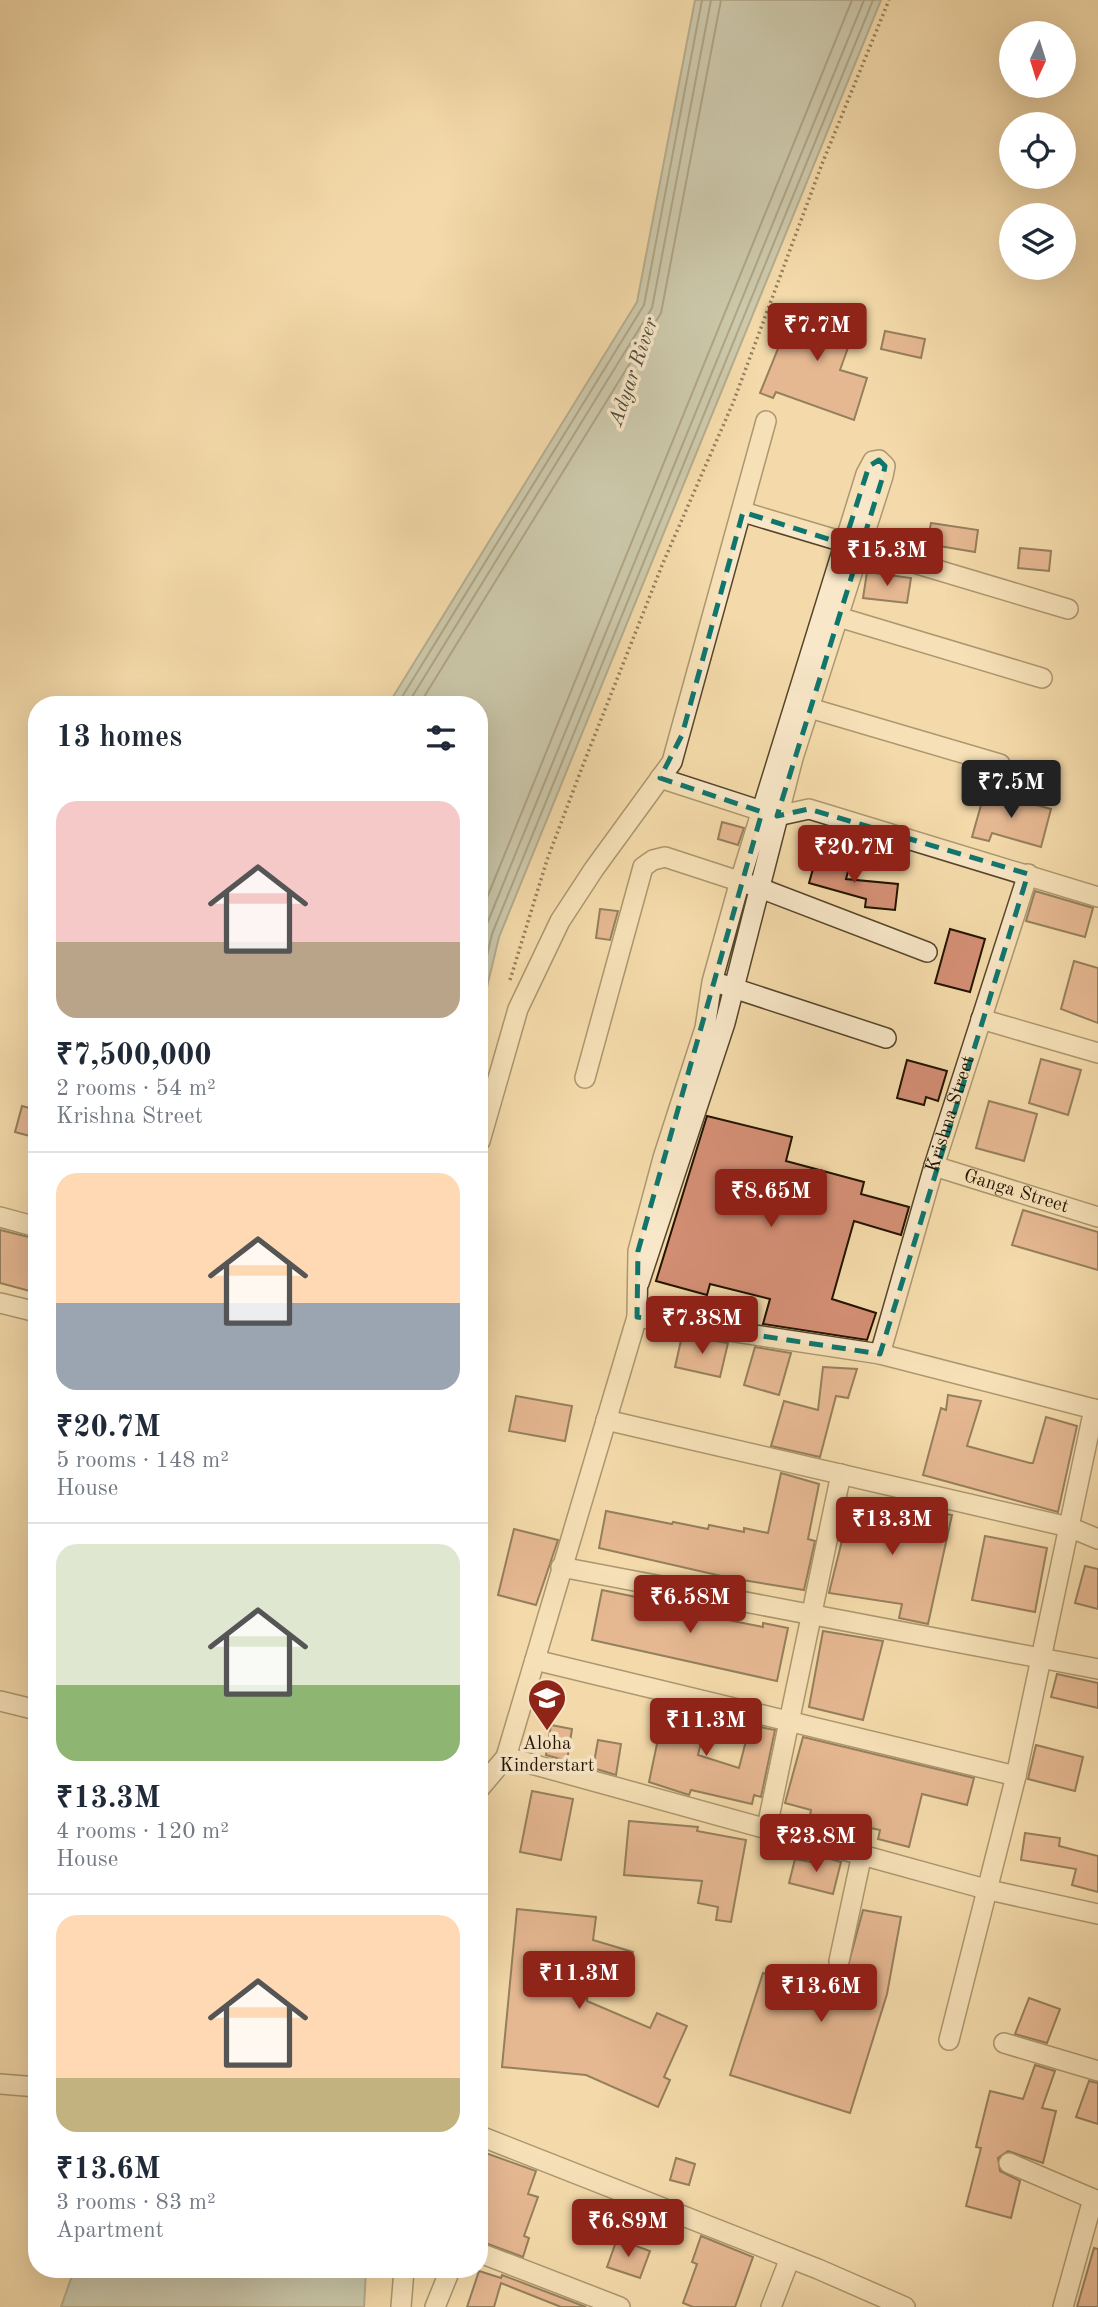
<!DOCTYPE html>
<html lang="en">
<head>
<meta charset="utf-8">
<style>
	:root { --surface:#fff; --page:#f2f2f3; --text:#1f2937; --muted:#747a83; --line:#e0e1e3; --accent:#8f2418 }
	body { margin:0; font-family:"Old Standard TT",serif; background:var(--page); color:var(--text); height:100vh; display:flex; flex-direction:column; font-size:26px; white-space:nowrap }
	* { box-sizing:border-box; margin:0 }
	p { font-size:23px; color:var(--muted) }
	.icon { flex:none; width:38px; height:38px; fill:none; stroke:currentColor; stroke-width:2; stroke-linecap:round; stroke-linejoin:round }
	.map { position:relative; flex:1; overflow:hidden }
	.panel { position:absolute; left:28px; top:696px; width:460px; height:1582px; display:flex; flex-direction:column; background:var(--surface); border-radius:28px; box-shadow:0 7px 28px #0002 }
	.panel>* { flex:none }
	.needle { width:46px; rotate:184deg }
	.fabs { position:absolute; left:999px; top:21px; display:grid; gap:14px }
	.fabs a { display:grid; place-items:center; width:77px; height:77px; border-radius:50%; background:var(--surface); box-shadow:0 7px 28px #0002; font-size:35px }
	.price { position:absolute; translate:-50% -60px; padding:0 16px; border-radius:7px; background:var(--accent); color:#fff; font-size:23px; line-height:46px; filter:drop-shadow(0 2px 4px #0008) }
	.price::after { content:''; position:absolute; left:50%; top:42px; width:21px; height:16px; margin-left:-10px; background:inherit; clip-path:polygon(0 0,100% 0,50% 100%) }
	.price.current { background:#222; color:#fff }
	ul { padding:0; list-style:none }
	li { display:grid; align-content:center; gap:14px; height:371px; padding:0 28px }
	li+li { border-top:2px solid var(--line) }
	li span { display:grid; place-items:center; height:217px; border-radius:21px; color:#555 }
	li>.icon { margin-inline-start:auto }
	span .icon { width:126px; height:126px; fill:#fffc; stroke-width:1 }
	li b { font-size:30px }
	h2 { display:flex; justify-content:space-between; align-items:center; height:84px; padding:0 28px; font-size:30px }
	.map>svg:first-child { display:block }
	.water { fill:#a0b8b4; stroke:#6e766c; stroke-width:2 }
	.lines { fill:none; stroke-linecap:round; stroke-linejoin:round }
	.shore { stroke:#61665a; stroke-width:2 }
	.building { fill:#d48f75; stroke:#221300; stroke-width:2 }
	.minor-casing { stroke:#56452a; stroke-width:22 }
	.path { stroke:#221300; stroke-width:3.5; stroke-dasharray:2 3.5; stroke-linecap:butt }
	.minor { stroke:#f8e7c8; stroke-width:19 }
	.marked { fill:none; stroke:#0f766e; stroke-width:5; stroke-dasharray:14 9; stroke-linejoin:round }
	.labels { text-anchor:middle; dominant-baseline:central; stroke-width:7; stroke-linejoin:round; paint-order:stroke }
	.street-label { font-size:19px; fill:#221300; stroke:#f8e7c8 }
	.poi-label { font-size:19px; fill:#221300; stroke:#f8e7c8 }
	.water-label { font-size:21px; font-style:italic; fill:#4e4d3f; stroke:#f8e7c8 }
</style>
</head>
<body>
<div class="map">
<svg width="1098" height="2307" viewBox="0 0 1098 2307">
	<rect width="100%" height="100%" fill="#f4daaa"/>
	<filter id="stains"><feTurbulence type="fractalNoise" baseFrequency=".00286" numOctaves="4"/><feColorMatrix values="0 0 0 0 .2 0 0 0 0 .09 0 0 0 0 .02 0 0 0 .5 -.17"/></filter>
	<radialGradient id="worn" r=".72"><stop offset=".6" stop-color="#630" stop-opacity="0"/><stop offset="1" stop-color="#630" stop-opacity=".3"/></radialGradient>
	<g class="water">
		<path d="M695 0H881L499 937 480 1016V705H388L637 302Z"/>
		<path d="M74 2270H366L364 2307H61Z"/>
	</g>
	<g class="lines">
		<g class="shore">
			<path d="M397 705 644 305 702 0"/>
			<path d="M407 705 652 308 711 0"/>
			<path d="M419 705 661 313 721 0"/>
			<path d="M480 915 852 0"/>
			<path d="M480 949 484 931 864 0"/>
			<path d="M480 986 492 934 873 0"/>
		</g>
	</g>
	<g class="building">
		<path d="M818 307 858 320 840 370 867 378 854 420 776 392 773 398 760 393 794 309 814 317Z"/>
		<path d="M885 331 925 339 921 358 881 349Z"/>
		<path d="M931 523 978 530 975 552 927 544Z"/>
		<path d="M1020 548 1051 551 1049 571 1018 568Z"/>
		<path d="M867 572 911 578 907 603 863 598Z"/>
		<path d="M985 791 1051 809 1041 847 992 833 989 841 972 837Z"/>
		<path d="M722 822 744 828 738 845 718 839Z"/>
		<path d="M816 858 849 868 846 879 898 884 895 910 865 907 866 899 809 883Z"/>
		<path d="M1035 891 1093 908 1085 937 1026 921Z"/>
		<path d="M600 909 618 911 610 940 596 938Z"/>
		<path d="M950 929 985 939 970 992 935 983Z"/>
		<path d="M1074 961 1098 968V1023L1061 1009Z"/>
		<path d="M1041 1059 1081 1070 1068 1115 1029 1103Z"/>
		<path d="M907 1060 947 1071 938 1101 926 1097 924 1105 897 1098Z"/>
		<path d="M989 1101 1037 1114 1024 1161 976 1148Z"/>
		<path d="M22 1106 37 1110V1138L15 1132Z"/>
		<path d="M707 1116 792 1137 786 1161 864 1182 861 1194 909 1207 901 1235 854 1221 832 1299 876 1313 867 1340 763 1324 770 1299 710 1284 707 1295 656 1281Z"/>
		<path d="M1023 1210 1098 1232V1270L1012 1245Z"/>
		<path d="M0 1230 37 1239V1293L0 1283Z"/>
		<path d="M682 1336 728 1343 720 1377 675 1367Z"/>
		<path d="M755 1347 791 1353 779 1395 744 1385Z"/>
		<path d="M823 1367 857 1369 848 1398 836 1396 820 1457 771 1446 784 1401 818 1410Z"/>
		<path d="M948 1395 981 1401 967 1446 1030 1463H1033L1046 1417 1077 1426 1058 1512 923 1475 941 1408 946 1410Z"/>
		<path d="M516 1396 572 1406 565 1441 509 1431Z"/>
		<path d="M781 1473 819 1484 808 1539 815 1541 804 1590 730 1578 599 1548 606 1511 672 1524 673 1522 708 1529 709 1525 744 1532V1528L768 1533Z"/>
		<path d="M852 1500 895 1508 896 1504 952 1515 928 1624 899 1618 902 1604 829 1593Z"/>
		<path d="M514 1529 558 1540 536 1605 498 1595Z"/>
		<path d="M985 1536 1047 1548 1035 1612 972 1600Z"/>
		<path d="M1085 1566 1098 1569V1609L1075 1603Z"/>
		<path d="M602 1590 724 1615 723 1619 763 1627V1623L788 1628 777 1681 592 1640Z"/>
		<path d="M823 1631 883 1641 863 1720 809 1707Z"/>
		<path d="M1057 1674 1098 1683V1708L1051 1697Z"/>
		<path d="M659 1702 708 1714 698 1755 739 1768 750 1725 775 1730 761 1797 754 1795 752 1804 691 1790 689 1795 649 1782 658 1739 651 1737Z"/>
		<path d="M551 1725 572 1729 567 1761 546 1755Z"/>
		<path d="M803 1737 974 1778 967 1805 922 1794 909 1847 878 1839 880 1830 810 1815 811 1810 785 1803Z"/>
		<path d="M598 1740 621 1744 616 1775 593 1768Z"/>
		<path d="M1036 1745 1083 1757 1075 1791 1028 1779Z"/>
		<path d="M532 1791 573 1799 561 1860 520 1852Z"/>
		<path d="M629 1821 698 1827 697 1831 746 1840 731 1922 716 1920 718 1907 698 1903 702 1881 624 1875Z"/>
		<path d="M1025 1833 1060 1838 1059 1846 1098 1856V1892L1072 1885 1076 1869 1021 1860Z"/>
		<path d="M813 1854 841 1862 833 1894 789 1883 795 1859 811 1862Z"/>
		<path d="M517 1909 596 1917 593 1940 633 1952 627 1974 591 1962 587 2001 650 2028 657 2013 687 2026 664 2077 670 2080 658 2107 586 2075 502 2067Z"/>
		<path d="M863 1910 901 1917 887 1994 850 2113 730 2075 763 1973 826 1993 831 1977 844 1981Z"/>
		<path d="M1029 1998 1060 2009 1047 2043 1015 2034Z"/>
		<path d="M1035 2065 1055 2071 1042 2108 1056 2111 1043 2163 1008 2151 998 2158 1000 2171 1020 2181 1011 2218 966 2206 981 2148 976 2147 990 2091 1023 2099Z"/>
		<path d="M1089 2081 1098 2083V2124L1076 2117Z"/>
		<path d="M480 2151 536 2171 528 2194 538 2197 524 2236 529 2238 523 2257 480 2241Z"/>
		<path d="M676 2158 695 2164 689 2185 670 2180Z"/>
		<path d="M701 2236 753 2257 735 2307H693L683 2303 697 2264 692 2262Z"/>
		<path d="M617 2239 650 2251 640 2278 607 2267Z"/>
		<path d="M1094 2248 1098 2249V2307H1077Z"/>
		<path d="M479 2271 501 2278 502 2275 586 2307H561L501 2283 494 2307H467Z"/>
	</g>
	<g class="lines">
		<defs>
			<g id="minor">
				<path d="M743 512 1068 609"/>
				<path d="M825 613 1042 678"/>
				<path d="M796 704 1000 764"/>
				<path d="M660 778 777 816 809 809 1098 897"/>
				<path d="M721 984 886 1038"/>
				<path d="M981 1019 1098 1053"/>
				<path d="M585 1078 643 867 653 860 665 857 760 888 927 952"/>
				<path d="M480 1141 518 1009 560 921 594 869 672 762 766 421"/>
				<path id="s1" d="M934 1166 1098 1217"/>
				<path d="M0 1217 37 1227"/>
				<path d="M0 1303 37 1312"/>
				<path d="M637 1317 880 1354 1098 1410"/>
				<path id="s2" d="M880 1354 934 1166 1028 874"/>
				<path d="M606 1420 1069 1527 1098 1539"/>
				<path d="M561 1567 1098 1669"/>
				<path d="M535 1660 1016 1776"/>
				<path d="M0 1701 37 1710"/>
				<path d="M506 1757 989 1890 1098 1914"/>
				<path d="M480 1788 506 1757 637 1317 638 1251 663 1158 705 1028 712 982 740 881 866 474 873 461 879 460 885 466 883 476 793 758 725 1023 639 1283"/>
				<path d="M767 1827 841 1474"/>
				<path d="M839 1961 862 1854"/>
				<path d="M949 2040 1016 1776 1094 1409"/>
				<path d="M1004 2043 1098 2071"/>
				<path d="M0 2084 37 2087"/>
				<path d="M480 2136 818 2269 905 2307"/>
				<path d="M1009 2163 1098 2201"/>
				<path d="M480 2253 620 2307"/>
				<path d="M401 2307 404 2270"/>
				<path d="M435 2307 450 2270"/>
				<path d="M771 2307 790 2258"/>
				<path d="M1063 2307 1093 2199"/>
			</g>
		</defs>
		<use href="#minor" class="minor-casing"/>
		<path class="path" d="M510 980 547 860 583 765 663 563 733 403 822 164 889 0"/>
		<use href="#minor" class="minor"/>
	</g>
	<path d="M0 0H1098V2307H0ZM879 460 885 466 883 476 777 816 809 809 1028 874 880 1354 637 1317 638 1251 762 812 660 778 682 735 743 512 844 544 869 466Z" fill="#f4daaa" fill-opacity=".55" fill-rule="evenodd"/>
	<path class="marked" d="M879 460 885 466 883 476 777 816 809 809 1028 874 880 1354 637 1317 638 1251 762 812 660 778 682 735 743 512 844 544 869 466Z"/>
	<defs>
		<symbol id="school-pin" viewBox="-11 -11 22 30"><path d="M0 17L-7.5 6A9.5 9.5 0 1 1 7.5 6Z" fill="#8f2418" stroke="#f8e7c8"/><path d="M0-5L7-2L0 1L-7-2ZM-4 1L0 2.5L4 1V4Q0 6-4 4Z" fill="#fff"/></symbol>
	</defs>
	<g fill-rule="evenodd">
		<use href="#school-pin" x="525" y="1676" width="44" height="60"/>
	</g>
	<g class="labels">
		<g class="street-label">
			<text stroke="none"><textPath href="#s2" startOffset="250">Krishna Street</textPath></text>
			<text stroke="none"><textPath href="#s1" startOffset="86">Ganga Street</textPath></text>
		</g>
		<g class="poi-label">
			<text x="547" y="1744">Aloha<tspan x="547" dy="22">Kinderstart</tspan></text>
		</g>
		<g class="water-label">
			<text transform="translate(634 372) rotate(-71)">Adyar River</text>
		</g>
	</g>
	<rect width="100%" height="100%" filter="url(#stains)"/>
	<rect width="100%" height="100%" fill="url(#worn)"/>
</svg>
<div class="fabs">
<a><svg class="needle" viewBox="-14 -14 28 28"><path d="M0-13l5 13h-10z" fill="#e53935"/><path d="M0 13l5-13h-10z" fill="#747a83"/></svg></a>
<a><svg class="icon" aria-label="locate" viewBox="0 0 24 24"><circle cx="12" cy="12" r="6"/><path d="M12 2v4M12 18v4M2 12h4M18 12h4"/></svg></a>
<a><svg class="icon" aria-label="layers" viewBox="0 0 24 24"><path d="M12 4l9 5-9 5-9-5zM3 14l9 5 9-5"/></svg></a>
</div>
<b class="price" style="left:817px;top:363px">₹7.7M</b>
<b class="price" style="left:887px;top:588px">₹15.3M</b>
<b class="price current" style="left:1011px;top:820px">₹7.5M</b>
<b class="price" style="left:854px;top:885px">₹20.7M</b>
<b class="price" style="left:771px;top:1229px">₹8.65M</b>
<b class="price" style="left:702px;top:1356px">₹7.38M</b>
<b class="price" style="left:892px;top:1557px">₹13.3M</b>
<b class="price" style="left:690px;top:1635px">₹6.58M</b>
<b class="price" style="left:706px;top:1758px">₹11.3M</b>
<b class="price" style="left:816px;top:1874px">₹23.8M</b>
<b class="price" style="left:579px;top:2011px">₹11.3M</b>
<b class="price" style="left:821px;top:2024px">₹13.6M</b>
<b class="price" style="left:628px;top:2259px">₹6.89M</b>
<section class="panel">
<h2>13 homes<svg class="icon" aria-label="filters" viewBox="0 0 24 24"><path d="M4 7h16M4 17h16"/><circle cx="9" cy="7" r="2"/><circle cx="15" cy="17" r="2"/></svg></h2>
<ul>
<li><span style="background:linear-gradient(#f6c9c9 65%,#b9a48a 0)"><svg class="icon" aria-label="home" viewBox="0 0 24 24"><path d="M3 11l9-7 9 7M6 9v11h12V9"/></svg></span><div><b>₹7,500,000</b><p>2 rooms · 54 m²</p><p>Krishna Street</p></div></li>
<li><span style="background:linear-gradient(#ffd9b3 60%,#9aa5b1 0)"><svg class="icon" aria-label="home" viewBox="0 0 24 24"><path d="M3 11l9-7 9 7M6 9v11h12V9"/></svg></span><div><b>₹20.7M</b><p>5 rooms · 148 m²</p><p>House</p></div></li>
<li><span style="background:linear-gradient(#dfe7d0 65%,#8fb573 0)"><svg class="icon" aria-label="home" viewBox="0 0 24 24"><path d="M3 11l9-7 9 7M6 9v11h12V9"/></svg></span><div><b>₹13.3M</b><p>4 rooms · 120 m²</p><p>House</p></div></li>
<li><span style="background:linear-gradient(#ffd9b3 75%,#c2b280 0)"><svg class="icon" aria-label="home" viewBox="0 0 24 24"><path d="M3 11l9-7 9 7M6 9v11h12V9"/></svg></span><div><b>₹13.6M</b><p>3 rooms · 83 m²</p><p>Apartment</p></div></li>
</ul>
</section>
</div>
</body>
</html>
